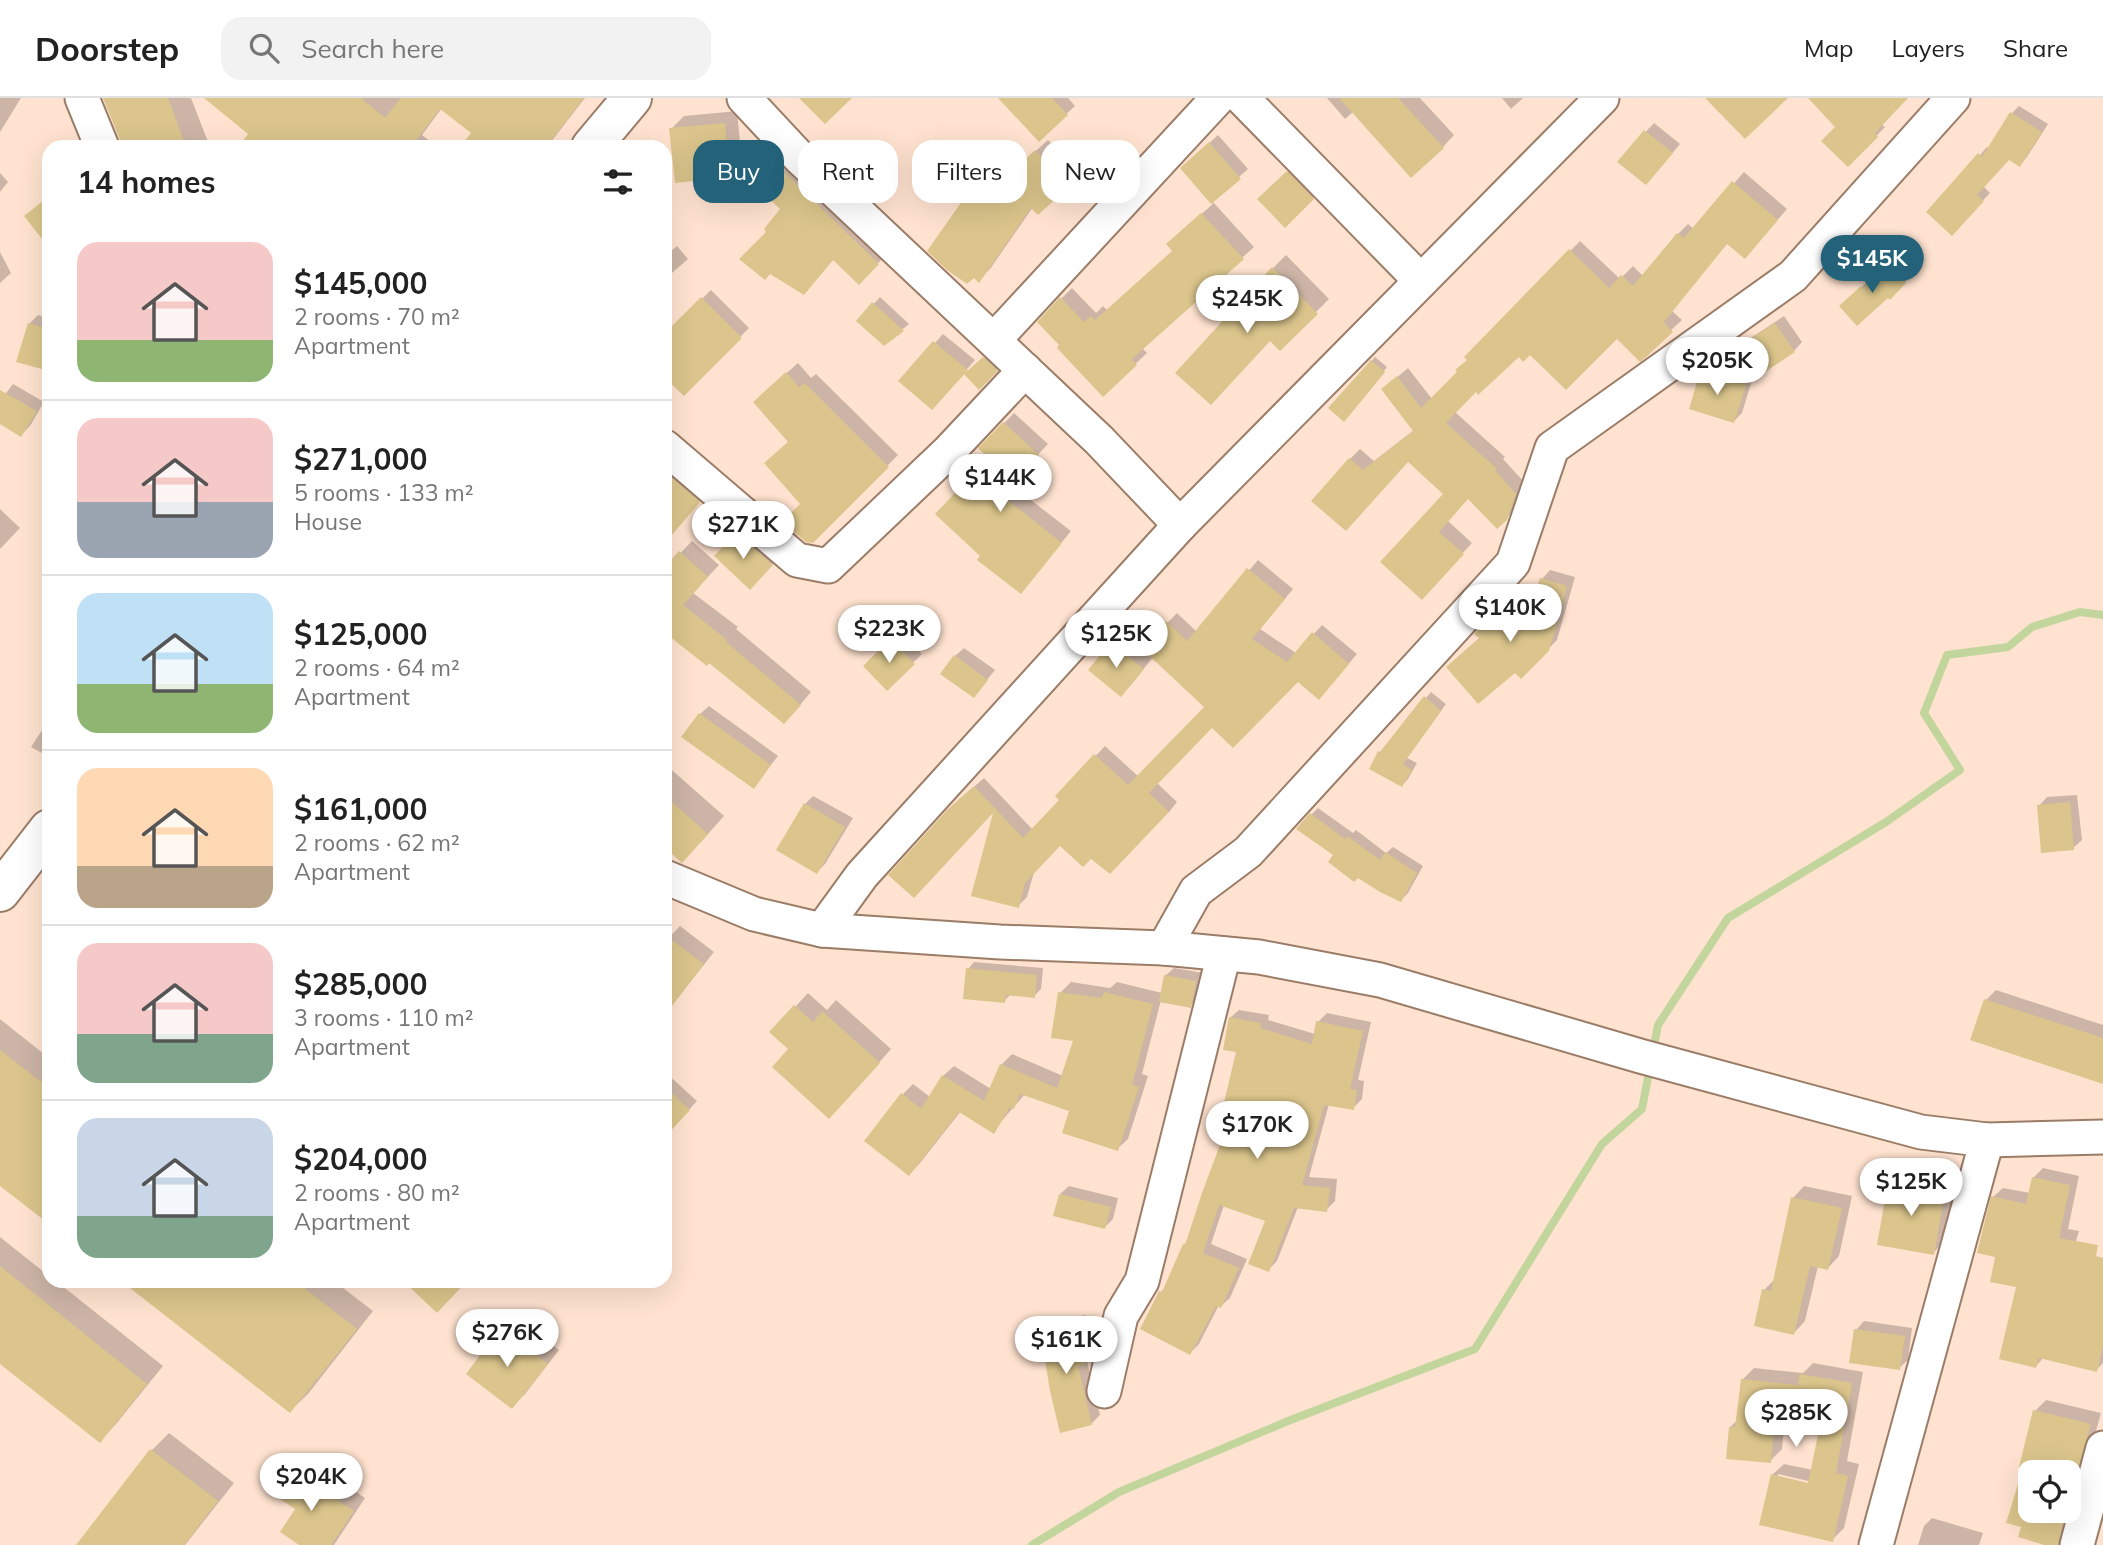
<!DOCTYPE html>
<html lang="en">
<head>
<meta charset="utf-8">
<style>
	:root { --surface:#fff; --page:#f2f2f2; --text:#222; --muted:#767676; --line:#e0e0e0; --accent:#246279 }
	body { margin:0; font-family:Mulish,sans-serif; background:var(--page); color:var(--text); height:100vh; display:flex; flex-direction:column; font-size:26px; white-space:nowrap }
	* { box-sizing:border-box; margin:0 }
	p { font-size:23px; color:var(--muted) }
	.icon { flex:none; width:38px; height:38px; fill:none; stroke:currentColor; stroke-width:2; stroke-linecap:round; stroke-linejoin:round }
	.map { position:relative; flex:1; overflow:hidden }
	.panel { position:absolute; left:42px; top:42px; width:630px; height:1148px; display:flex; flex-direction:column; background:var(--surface); border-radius:21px; box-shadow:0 7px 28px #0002 }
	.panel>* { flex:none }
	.guide { position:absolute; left:693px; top:42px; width:665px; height:63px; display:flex; gap:14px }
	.controls { position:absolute; left:2018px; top:1362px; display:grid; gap:14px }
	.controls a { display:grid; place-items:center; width:63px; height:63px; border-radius:14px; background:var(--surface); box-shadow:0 7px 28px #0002; font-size:35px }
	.price { position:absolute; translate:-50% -60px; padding:0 16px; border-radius:24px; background:#fff; color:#222; font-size:23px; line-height:46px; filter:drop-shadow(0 2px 4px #0008) }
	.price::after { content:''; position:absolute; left:50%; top:42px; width:21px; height:16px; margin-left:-10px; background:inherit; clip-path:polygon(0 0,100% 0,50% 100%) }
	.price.on { background:var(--accent); color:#fff }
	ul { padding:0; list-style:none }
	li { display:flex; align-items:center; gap:21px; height:175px; padding:0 35px }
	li+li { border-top:2px solid var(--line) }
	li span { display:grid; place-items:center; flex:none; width:196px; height:140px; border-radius:21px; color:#555 }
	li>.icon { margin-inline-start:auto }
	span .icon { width:84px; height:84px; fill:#fffc; stroke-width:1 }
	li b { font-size:30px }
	h2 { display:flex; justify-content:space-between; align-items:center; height:84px; padding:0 35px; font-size:30px }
	.tag { padding:0 24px; border-radius:21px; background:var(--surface); box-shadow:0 7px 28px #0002; font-size:24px; line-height:63px }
	.tag.on { background:var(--accent); color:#fff }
	header { display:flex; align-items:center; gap:42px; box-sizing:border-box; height:98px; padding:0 35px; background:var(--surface); border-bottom:2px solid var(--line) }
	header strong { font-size:33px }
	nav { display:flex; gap:38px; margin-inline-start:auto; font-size:24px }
	.search { width:490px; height:63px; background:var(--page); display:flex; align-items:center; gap:18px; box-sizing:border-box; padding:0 24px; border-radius:21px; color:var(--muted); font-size:26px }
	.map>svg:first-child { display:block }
	.shadow { fill:#0003; fill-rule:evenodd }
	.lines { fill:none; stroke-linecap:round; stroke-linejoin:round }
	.stream { stroke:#c2d59d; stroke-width:8 }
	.building { fill:#dbc58c }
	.minor-casing { stroke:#9b7c67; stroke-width:37 }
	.highway-casing { stroke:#9b7c67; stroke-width:42 }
	.minor { stroke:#fff; stroke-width:33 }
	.highway { stroke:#fff; stroke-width:38 }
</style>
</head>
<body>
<header>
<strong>Doorstep</strong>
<div class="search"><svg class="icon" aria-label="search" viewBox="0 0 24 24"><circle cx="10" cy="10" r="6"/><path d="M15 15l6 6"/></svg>Search here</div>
<nav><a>Map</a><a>Layers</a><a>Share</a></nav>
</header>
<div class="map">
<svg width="2103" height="1447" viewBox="0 0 2103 1447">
	<rect width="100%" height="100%" fill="#ffe3d0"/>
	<g class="shadow">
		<path d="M0 0H21L0 34Z"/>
		<path d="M104 0H191L210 49H122V41Z"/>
		<path d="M207 0H585L547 49H462L473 34 442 10 422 37 438 49H240L250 35Z"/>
		<path d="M1016 0H1068L1075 8 1039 41Z"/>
		<path d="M1327 0H1420L1454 37 1443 49 1354 13 1345 21Z"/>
		<path d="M1502 0H1523L1511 11Z"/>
		<path d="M1810 0H1906L1881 26 1885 29 1848 67 1837 29Z"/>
		<path d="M2019 8 2048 26 2027 59 2019 67 2009 60 1983 88 1990 95 1952 135 1980 57 1987 49 1989 51 2012 15Z"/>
		<path d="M737 13 742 65 729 78 671 31 684 18Z"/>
		<path d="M1654 25 1680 46 1654 77 1619 63Z"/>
		<path d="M1218 37 1248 71 1212 103 1254 149 1142 250 1147 255 1103 296 1061 201 1072 190 1096 215 1103 208 1107 212 1174 153 1179 135 1213 106 1182 70Z"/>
		<path d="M1048 42 1080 75 1068 87 1033 109 990 171 979 182 975 177 968 98 980 86 991 94Z"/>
		<path d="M775 45 889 154 859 184 834 161 804 195 769 134 782 111 745 75Z"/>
		<path d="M1296 66 1321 92 1285 127 1260 101Z"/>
		<path d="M1744 74 1787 111 1755 148 1728 144 1672 213 1682 222 1640 261 1617 238 1519 257 1476 292 1455 314 1505 359 1503 361 1525 385 1517 410 1497 429 1469 399 1448 423 1472 445 1422 499 1445 395 1408 362 1356 421 1350 361 1360 351 1374 363 1414 332 1383 291 1408 270 1432 301 1469 261 1467 259 1580 143 1620 181 1633 168 1643 178 1678 136 1688 126 1694 131Z"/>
		<path d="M0 75 8 84 0 94Z"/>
		<path d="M677 148 688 161 665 181V158Z"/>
		<path d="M0 154 11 175 0 185Z"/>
		<path d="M1286 157 1329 201 1280 250 1271 241 1273 170Z"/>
		<path d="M1893 161 1911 178 1890 199 1842 208 1868 183 1870 185Z"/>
		<path d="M711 192 749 230 684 296 665 277V237Z"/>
		<path d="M880 199 909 226 884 246 858 223Z"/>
		<path d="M38 217 49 220V272L29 226Z"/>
		<path d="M1784 218 1802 244 1794 253 1753 279 1742 315 1734 323 1702 275 1710 267 1745 277 1731 256 1740 247Z"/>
		<path d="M943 236 975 262 940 302 901 283Z"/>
		<path d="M988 257 1000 268 979 290 966 275Z"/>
		<path d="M1375 259 1387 269 1348 318 1331 310Z"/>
		<path d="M798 265 811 280 816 276 898 357 812 444 790 343 765 294Z"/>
		<path d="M13 286 44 304 30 328 21 337 0 324V303Z"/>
		<path d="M1014 315 1048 346 1010 386 1071 433 1021 494 982 458 990 360 980 350Z"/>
		<path d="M665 359 707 395 684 422H665Z"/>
		<path d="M0 411 20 430 0 451Z"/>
		<path d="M746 428 780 458 750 489 717 458Z"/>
		<path d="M692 443 719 467 693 495 738 529 736 531 811 594 796 612 710 563 665 532V471Z"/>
		<path d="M1258 462 1293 491 1260 531 1296 555 1322 527 1357 556 1328 590 1298 582 1212 628 1157 685 1177 704 1169 714 1091 759 1060 745 1034 774 1027 799 1018 808 973 797 996 710 923 789 959 702 984 680 1033 732 1062 702 1058 698 1105 648 1139 679 1206 609 1153 559 1130 588 1090 572 1121 536 1147 558 1149 556 1143 550 1177 515 1197 534Z"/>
		<path d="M1550 472 1575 479 1557 542 1521 579 1477 536 1512 500 1531 518 1542 481Z"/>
		<path d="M49 503V514L43 510Z"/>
		<path d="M900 534 922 556 887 590 866 568Z"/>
		<path d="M964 550 995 572 974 598 955 558Z"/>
		<path d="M1431 594 1446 606 1407 660 1417 665 1408 681 1402 687 1380 654Z"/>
		<path d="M709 608 778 658 754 688 700 616Z"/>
		<path d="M46 626 49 627V659L31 649Z"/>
		<path d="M665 666 724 718 700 745 665 747Z"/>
		<path d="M2077 697 2082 742 2073 750 2039 708 2047 699Z"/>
		<path d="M813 698 853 720 825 766 817 774 805 706Z"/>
		<path d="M1318 710 1353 735 1356 732 1386 755 1393 749 1423 768 1408 795 1401 802 1298 730Z"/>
		<path d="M680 828 714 854 665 916V844Z"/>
		<path d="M974 864 1043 870 1041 891 1034 898 1012 895 1004 903 968 871Z"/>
		<path d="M1174 870 1204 875 1198 900 1190 908 1161 902 1142 976 1148 978 1128 1041 1117 1051 1072 1012 1025 996 993 1033 961 1013 920 1065 909 1076 902 997 913 986 930 999 943 978 954 968 991 991 1001 967 1012 956 1063 978 1075 942 1060 895 1071 884 1110 890 1117 884 1162 895 1165 878Z"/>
		<path d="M1996 892 2103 927V984L1986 902Z"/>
		<path d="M808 895 827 912 836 902 891 951 842 1006 791 951 772 934Z"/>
		<path d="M1239 912 1269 917 1268 922 1315 936 1318 924 1327 915 1371 924 1358 982 1364 983 1362 1001 1353 1010 1329 1006 1309 1079 1337 1081 1335 1103 1326 1112 1298 1109 1277 1163 1268 1172V1122L1224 1107 1211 1146 1247 1161 1230 1200 1221 1208 1219 1207 1199 1246 1190 1255 1161 1194 1166 1188 1184 1147 1188 1143 1226 1034 1239 952 1230 920Z"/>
		<path d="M0 921 49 960V1124L0 1086Z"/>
		<path d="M665 974 697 1003 675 1027 665 1033Z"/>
		<path d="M2043 1070 2079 1078 2068 1131 2079 1133 2070 1163 2103 1174V1265L2096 1272 2044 1259 2036 1268 2018 1188 1997 1157 1993 1099 2003 1090 2030 1095 2033 1080Z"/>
		<path d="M1903 1072 1957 1081 1946 1142 1933 1155 1890 1085Z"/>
		<path d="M1069 1088 1118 1100 1113 1121 1105 1129 1060 1096Z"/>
		<path d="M1804 1088 1852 1098 1839 1158 1828 1170 1818 1168 1805 1223 1794 1235 1764 1192 1775 1181 1793 1100Z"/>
		<path d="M0 1139 49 1178V1183H56L163 1268 116 1326 100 1343 0 1263Z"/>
		<path d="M124 1183H334L373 1213 308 1296 290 1313Z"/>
		<path d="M1086 1217 1093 1256 1087 1263 1100 1317 1091 1326 1041 1232 1050 1224Z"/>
		<path d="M515 1218 559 1252 525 1296 512 1309 502 1231Z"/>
		<path d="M1864 1223 1912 1230 1908 1262 1899 1270 1856 1232Z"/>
		<path d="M1813 1265 1863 1274 1847 1363 1859 1366 1844 1430 1832 1442 1772 1377 1784 1366 1813 1372 1820 1336 1784 1329 1782 1351 1770 1363 1730 1329 1738 1322 1742 1282 1754 1270 1803 1275ZM1778 1376 1817 1385V1389L1778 1380Z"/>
		<path d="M2046 1302 2101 1315 2069 1430V1439L2061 1447H2049L2023 1428 2025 1369 2035 1313ZM2030 1374H2068V1412H2030Z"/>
		<path d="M169 1335 234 1385 185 1447H78L152 1352Z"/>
		<path d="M305 1360 365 1400 334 1447H302L292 1373Z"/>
		<path d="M1932 1420 1983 1435 1979 1447H1918L1924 1428Z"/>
	</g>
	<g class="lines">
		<g class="stream">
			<path d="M1653 953 1658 927 1728 820 1886 724 1960 672 1924 615 1947 557 2008 549 2032 529 2080 514 2103 517"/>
			<path d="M1032 1447 1119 1394 1288 1323 1475 1251 1602 1046 1642 1011 1650 969"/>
		</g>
	</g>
	<g class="building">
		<path d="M103 0H168L186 49H121L120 42Z"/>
		<path d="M204 0H361L385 20 401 0H584L546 49H460L471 35 440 11 411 49H238L248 36Z"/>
		<path d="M799 0H852L825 26Z"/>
		<path d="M998 0H1052L1068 17 1039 44Z"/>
		<path d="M1339 0H1398L1444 50 1411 80Z"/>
		<path d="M1705 0H1788L1745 41Z"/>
		<path d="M1808 0H1908L1875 35 1878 39 1848 69 1821 43 1835 29Z"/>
		<path d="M2010 14 2042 34 2020 69 2009 62 1977 97 1984 103 1952 138 1926 114 1978 55 1982 59Z"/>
		<path d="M725 25 730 79 675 85 669 30Z"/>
		<path d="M1644 32 1673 55 1646 87 1617 64Z"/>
		<path d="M1209 44 1241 81 1211 106 1180 70Z"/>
		<path d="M1035 52 1070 88 1038 117 1031 110 979 185 974 180 967 186 947 172 927 153 967 96 979 104Z"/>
		<path d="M763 54 879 166 859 187 833 162 804 197 770 176 765 182 739 161 766 134 764 131 780 111 743 75Z"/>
		<path d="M1287 73 1314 101 1285 130 1257 101Z"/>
		<path d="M1732 83 1778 122 1745 161 1727 146 1664 224 1673 234 1646 259 1640 264 1617 241 1566 292 1530 257 1523 264 1519 259 1478 297 1476 294 1446 325 1496 370 1495 372 1516 396 1507 422 1497 431 1468 401 1439 434 1464 456 1422 502 1380 464 1443 396 1408 364 1346 433 1311 403 1349 360 1363 372 1413 333 1381 291 1397 278 1421 310 1457 274 1455 272 1467 262 1464 259 1569 151 1609 190 1621 177 1633 188 1677 135 1684 140Z"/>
		<path d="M49 98V150L24 118Z"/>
		<path d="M1201 115 1244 161 1132 261 1137 267 1103 299 1057 250 1059 247 1037 224 1060 199 1084 224 1091 218 1095 222 1172 153 1166 146Z"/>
		<path d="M1886 166 1906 185 1890 202 1888 200 1857 228 1839 208 1861 188 1863 190Z"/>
		<path d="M1272 169 1318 216 1280 253 1270 243 1211 307 1175 275Z"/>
		<path d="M701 199 742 240 684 298 665 280V235Z"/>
		<path d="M872 204 904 233 884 248 856 223Z"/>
		<path d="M28 225 49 231V273L16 264Z"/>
		<path d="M1775 225 1795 254 1748 285 1729 255Z"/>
		<path d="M933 243 968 272 932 312 898 283Z"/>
		<path d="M983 259 998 273 979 292 964 276Z"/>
		<path d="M1371 262 1385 274 1344 324 1328 310Z"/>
		<path d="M786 274 799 289 805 285 889 369 813 445 806 444 782 424 800 406 764 365 788 344 753 304Z"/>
		<path d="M1700 274 1746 287 1734 325 1689 311Z"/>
		<path d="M0 292 37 313 21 339 0 326Z"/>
		<path d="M1003 324 1039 357 1001 397 1062 445 1021 496 977 462 980 458 935 416 988 360 978 350Z"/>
		<path d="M665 374 700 404 665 445Z"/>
		<path d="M736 435 773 467 750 492 714 458Z"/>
		<path d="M679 453 708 479 683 507 727 542 726 544 801 607 784 626 709 565 707 568 665 535V468Z"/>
		<path d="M1247 470 1285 501 1252 541 1287 564 1312 534 1349 566 1319 602 1298 584 1233 650 1212 630 1149 695 1169 714 1110 776 1091 761 1083 769 1060 748 1025 785 1019 810 971 798 993 715 914 800 888 777 948 711 974 688 1023 740 1059 702 1055 698 1094 656 1128 687 1204 609 1141 550 1166 523 1187 543Z"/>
		<path d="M1540 480 1567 488 1549 553 1521 581 1515 575 1478 606 1446 569 1479 540 1474 536 1503 507 1526 529Z"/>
		<path d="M890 541 915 566 887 593 863 568Z"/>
		<path d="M1111 544 1144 571 1121 599 1088 572Z"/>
		<path d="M954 557 988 582 974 600 940 576Z"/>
		<path d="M1424 598 1441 613 1403 666 1412 672 1402 689 1369 671 1378 653 1380 654Z"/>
		<path d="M699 615 771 667 754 691 681 639Z"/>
		<path d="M665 698 708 736 682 765 665 750Z"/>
		<path d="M2070 704 2074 752 2041 755 2037 707Z"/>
		<path d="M804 705 845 729 817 776 776 752Z"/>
		<path d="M1310 715 1345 741 1347 738 1380 762 1385 754 1417 775 1401 804 1380 794 1358 780 1354 784 1328 764 1333 757 1296 731Z"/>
		<path d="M665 837 704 866 665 917Z"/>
		<path d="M966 870 1037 877 1035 900 1006 897 1005 905 963 901Z"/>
		<path d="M1164 877 1196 883 1191 910 1159 904Z"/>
		<path d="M1058 894 1102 900 1104 894 1153 906 1132 987 1139 989 1118 1053 1062 1035 1069 1013 1020 996 1014 1011 1010 1009 994 1036 959 1014 909 1078 864 1043 901 995 921 1011 942 977 984 1003 1000 966 1057 990 1073 943 1051 940Z"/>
		<path d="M1984 901 2103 940V986L1970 942Z"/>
		<path d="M794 907 813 924 822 913 880 965 829 1021 772 969 788 951 769 934Z"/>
		<path d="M1229 919 1261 925 1260 930 1312 946 1316 923 1363 933 1350 991 1357 992 1354 1012 1324 1007 1302 1087 1330 1090 1327 1114 1294 1110 1269 1174 1248 1166 1265 1123 1219 1107 1203 1155 1239 1170 1221 1210 1216 1208 1190 1257 1140 1231 1159 1193 1162 1194 1183 1146 1185 1147 1202 1095 1224 1036 1217 1034 1236 954 1223 952Z"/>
		<path d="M0 952 49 990V1126L0 1088Z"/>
		<path d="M665 989 690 1012 665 1039Z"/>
		<path d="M2032 1079 2070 1087 2059 1140 2098 1147 2096 1158 2103 1160V1248L2097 1274 2039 1260 2036 1270 1999 1261 2016 1189 1990 1184 1995 1159 1977 1155 1991 1098 2026 1106Z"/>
		<path d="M1888 1084 1945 1094 1934 1157 1877 1147Z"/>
		<path d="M1059 1096 1111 1109 1105 1131 1053 1118Z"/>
		<path d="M1791 1099 1842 1110 1828 1172 1810 1168 1794 1237 1754 1228 1762 1191 1771 1193Z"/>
		<path d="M0 1168 147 1286 100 1345 0 1266Z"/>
		<path d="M121 1183H295L357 1231 290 1315Z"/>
		<path d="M403 1183H467L437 1215Z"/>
		<path d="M1078 1225 1085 1266 1078 1268 1092 1327 1060 1335 1050 1293 1040 1232Z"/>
		<path d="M500 1230 548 1266 512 1311 466 1276Z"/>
		<path d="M1854 1231 1905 1238 1900 1272 1849 1265Z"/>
		<path d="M1800 1276 1852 1285 1836 1375 1848 1378 1833 1444 1759 1427 1771 1376 1808 1385 1818 1337 1774 1329 1771 1365 1726 1361 1729 1329H1735L1741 1281 1798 1287Z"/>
		<path d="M2033 1312 2091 1326 2068 1404V1374H2030V1412H2066L2058 1447H2044L2018 1439 2021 1429 2006 1425 2023 1370 2019 1369Z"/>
		<path d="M150 1351 218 1403 184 1447H76Z"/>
		<path d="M291 1372 354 1413 331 1447H299L280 1434 295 1411 274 1397Z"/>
	</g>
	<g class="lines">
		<defs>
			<g id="minor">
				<path d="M82 0 102 49"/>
				<path d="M744 0 800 60 1099 342 1180 427"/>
				<path d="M1242 0 1421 183"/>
				<path d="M994 242 1218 0"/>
				<path d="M665 349 797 462 828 468 948 354 1025 272"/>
				<path d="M665 779 754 816 822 832 1000 844 1164 850 1259 859 1380 882 1640 958 1921 1034 1987 1042 2103 1039"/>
				<path d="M822 832 862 777 1180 427 1602 0"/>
				<path d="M1164 850 1196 793 1248 754 1513 465 1552 350 1793 178 1953 0"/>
				<path d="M1104 1293 1121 1218 1142 1183 1224 856"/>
				<path d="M1876 1447 1987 1042"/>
				<path d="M2077 1447 2103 1350"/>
			</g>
			<g id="highway">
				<path d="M591 49 632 0"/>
				<path d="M0 794 49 731"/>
			</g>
		</defs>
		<use href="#minor" class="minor-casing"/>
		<use href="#highway" class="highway-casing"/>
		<use href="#minor" class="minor"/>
		<use href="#highway" class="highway"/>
	</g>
</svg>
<div class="controls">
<a><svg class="icon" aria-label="locate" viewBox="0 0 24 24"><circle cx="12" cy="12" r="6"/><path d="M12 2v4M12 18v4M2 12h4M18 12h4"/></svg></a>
</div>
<b class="price on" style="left:1872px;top:197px">$145K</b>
<b class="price" style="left:1247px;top:237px">$245K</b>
<b class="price" style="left:1717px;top:299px">$205K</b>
<b class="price" style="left:1000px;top:416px">$144K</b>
<b class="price" style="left:743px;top:463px">$271K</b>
<b class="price" style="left:1510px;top:546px">$140K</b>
<b class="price" style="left:889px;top:567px">$223K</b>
<b class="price" style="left:1116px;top:572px">$125K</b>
<b class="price" style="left:1257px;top:1063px">$170K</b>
<b class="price" style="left:1911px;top:1120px">$125K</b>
<b class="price" style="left:507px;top:1271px">$276K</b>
<b class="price" style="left:1066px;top:1278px">$161K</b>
<b class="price" style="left:1796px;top:1351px">$285K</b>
<b class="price" style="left:311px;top:1415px">$204K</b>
<div class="guide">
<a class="tag on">Buy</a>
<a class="tag">Rent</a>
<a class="tag">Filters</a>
<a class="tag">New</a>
</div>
<section class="panel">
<h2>14 homes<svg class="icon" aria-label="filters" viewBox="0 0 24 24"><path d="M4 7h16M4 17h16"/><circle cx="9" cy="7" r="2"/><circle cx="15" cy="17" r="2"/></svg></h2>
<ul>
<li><span style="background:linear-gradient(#f6c9c9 70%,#8fb573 0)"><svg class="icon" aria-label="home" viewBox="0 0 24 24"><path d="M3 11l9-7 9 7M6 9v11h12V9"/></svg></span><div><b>$145,000</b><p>2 rooms · 70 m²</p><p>Apartment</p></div></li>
<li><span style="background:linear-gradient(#f6c9c9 60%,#9aa5b1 0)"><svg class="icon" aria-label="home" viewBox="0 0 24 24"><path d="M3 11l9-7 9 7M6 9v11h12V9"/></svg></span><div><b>$271,000</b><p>5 rooms · 133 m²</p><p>House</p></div></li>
<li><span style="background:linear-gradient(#bfe0f5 65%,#8fb573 0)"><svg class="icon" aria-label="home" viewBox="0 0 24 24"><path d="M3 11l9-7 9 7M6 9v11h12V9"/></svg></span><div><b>$125,000</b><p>2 rooms · 64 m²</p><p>Apartment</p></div></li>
<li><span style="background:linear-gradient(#ffd9b3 70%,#b9a48a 0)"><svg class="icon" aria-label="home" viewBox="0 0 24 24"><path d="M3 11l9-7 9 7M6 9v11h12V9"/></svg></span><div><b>$161,000</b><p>2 rooms · 62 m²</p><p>Apartment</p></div></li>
<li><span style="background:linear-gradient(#f6c9c9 65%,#7fa58c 0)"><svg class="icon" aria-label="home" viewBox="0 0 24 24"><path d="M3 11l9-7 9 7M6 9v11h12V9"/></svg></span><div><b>$285,000</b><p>3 rooms · 110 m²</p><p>Apartment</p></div></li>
<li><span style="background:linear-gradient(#c9d6e8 70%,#7fa58c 0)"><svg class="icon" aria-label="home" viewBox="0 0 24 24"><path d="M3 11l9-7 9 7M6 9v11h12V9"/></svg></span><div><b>$204,000</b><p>2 rooms · 80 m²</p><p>Apartment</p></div></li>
</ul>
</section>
</div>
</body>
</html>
